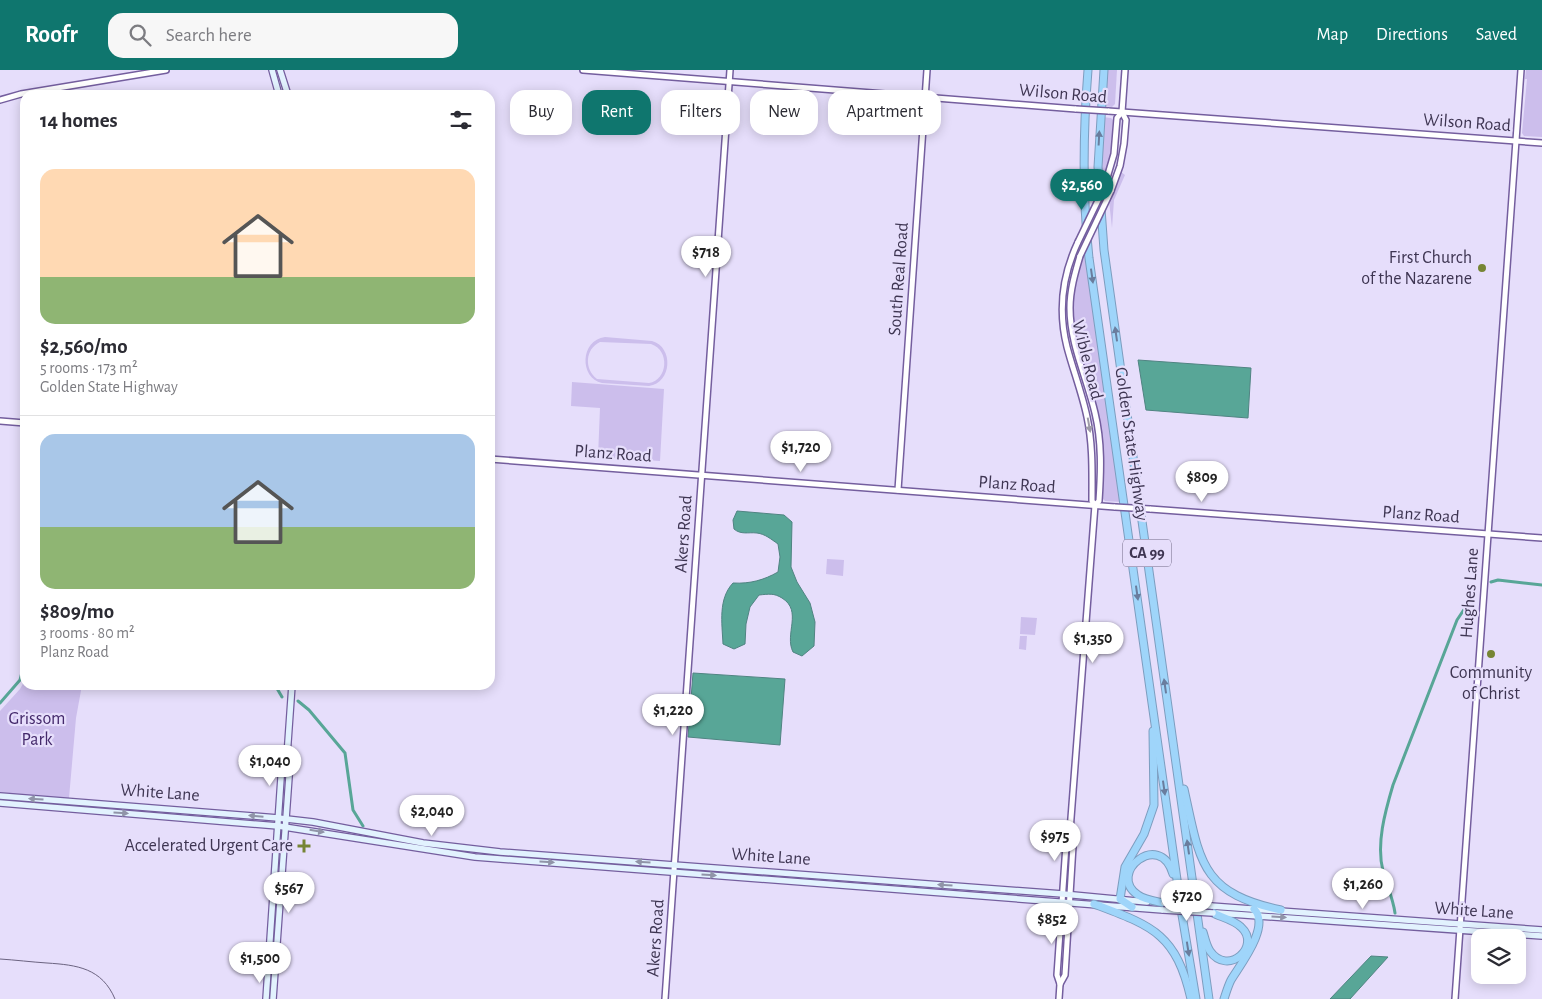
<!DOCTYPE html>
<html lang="en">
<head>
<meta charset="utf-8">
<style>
	:root { --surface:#fff; --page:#f7f7f7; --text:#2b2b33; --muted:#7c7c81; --line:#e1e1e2; --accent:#0f766e }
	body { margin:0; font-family:"Alegreya Sans",sans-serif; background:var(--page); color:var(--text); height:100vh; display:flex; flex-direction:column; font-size:19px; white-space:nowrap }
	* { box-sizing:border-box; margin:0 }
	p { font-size:16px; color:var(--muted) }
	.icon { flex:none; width:28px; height:28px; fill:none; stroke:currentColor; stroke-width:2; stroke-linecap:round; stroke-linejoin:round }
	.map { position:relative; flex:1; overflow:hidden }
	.details { position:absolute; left:20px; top:20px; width:475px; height:600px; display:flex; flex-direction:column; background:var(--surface); border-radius:15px; box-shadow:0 2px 12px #0003 }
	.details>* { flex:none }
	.top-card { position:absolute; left:510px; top:20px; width:475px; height:45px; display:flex; gap:10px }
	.controls { position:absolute; left:1471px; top:859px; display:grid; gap:10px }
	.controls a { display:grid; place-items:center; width:55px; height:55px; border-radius:10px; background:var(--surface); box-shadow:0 2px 12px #0003; font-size:25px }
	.price { position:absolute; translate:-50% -42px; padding:0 11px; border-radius:18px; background:#fff; color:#222; font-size:16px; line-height:32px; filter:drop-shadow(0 1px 2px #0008) }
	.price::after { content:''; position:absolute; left:50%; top:30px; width:15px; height:11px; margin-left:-8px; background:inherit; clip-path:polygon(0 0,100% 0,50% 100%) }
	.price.current { background:var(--accent); color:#fff }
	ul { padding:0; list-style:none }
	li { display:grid; align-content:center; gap:10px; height:265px; padding:0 20px }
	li+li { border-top:1px solid var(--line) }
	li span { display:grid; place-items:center; height:155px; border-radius:15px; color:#555 }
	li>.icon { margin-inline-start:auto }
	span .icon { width:90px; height:90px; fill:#fffc; stroke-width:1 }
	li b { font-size:21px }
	h2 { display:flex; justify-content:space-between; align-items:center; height:60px; padding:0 20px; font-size:21px }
	.chip { padding:0 18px; border-radius:15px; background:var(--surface); box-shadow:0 2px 12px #0003; font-size:18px; line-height:45px }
	.chip.current { background:var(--accent); color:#fff }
	header { display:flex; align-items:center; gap:30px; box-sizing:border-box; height:70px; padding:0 25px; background:var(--accent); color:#fff }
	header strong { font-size:24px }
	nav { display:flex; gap:28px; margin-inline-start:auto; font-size:18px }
	.search { width:350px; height:45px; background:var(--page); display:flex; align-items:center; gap:12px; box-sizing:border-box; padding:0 18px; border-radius:15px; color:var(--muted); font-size:19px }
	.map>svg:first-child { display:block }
	.green { fill:#ccbeec; fill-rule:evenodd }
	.water { fill:#58a697; stroke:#508482 }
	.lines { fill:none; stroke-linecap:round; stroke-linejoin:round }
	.canal { stroke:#58a697; stroke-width:3 }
	.tertiary-casing { stroke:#745e9e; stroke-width:8 }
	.secondary-casing { stroke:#745e9e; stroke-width:8 }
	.motorway-casing { stroke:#7d9dbf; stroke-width:9 }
	.tertiary { stroke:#fff; stroke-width:5 }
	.secondary { stroke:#e2f2fe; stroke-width:5.5 }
	.motorway { stroke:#9fd5fa; stroke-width:7 }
	.rail { stroke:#6b6380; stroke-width:1 }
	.tertiary-bridge-casing { stroke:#745e9e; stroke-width:8; stroke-linecap:butt }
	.secondary-bridge-casing { stroke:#745e9e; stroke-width:8; stroke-linecap:butt }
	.tertiary-bridge { stroke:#fff; stroke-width:5 }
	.secondary-bridge { stroke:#e2f2fe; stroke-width:5.5 }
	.oneway { fill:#6a7d9e }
	.oneway2 { fill:#9e9aa8 }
	.oneway3 { fill:#9094a8 }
	.poi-dot { fill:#768534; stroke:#e6defb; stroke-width:2 }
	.labels { text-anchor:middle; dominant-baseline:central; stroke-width:4.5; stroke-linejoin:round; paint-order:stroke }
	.shield { fill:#e6defb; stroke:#706885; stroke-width:1 }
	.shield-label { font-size:16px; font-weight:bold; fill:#3e3552 }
	.street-label { font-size:18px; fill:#3e3552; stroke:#e6defb }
	.poi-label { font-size:18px; fill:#3e3552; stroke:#e6defb; text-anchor:end }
	.park-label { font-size:18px; fill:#44296b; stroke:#e6defb }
</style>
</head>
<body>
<header>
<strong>Roofr</strong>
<div class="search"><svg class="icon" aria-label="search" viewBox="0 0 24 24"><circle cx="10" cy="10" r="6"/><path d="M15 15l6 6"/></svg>Search here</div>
<nav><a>Map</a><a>Directions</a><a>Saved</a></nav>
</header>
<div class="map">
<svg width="1542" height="929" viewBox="0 0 1542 929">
	<rect width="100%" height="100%" fill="#e6defb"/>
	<g class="green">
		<path d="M1107 0H1117L1115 34 1112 37 1104 36Z"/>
		<path d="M1526 0H1542V67L1524 66 1522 63 1527 9H1525Z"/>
		<path d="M1102 47 1111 48 1113 50C1112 70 1112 89 1103 108H1101Z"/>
		<path d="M1121 102 1125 105 1114 130 1112 158 1109 131Z"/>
		<path d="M1085 182 1121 432 1105 431 1101 427C1103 405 1105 383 1101 362 1090 300 1054 245 1085 182Z"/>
		<path d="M605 267 652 271C674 277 672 313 649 316L602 313C579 308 580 270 605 267ZM600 272 651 274C670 280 668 310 649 313L597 309C584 299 585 279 600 272Z"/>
		<path d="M572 312 664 319 660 391 598 387 600 338 571 336Z"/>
		<path d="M827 489 844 490 843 506 826 504Z"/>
		<path d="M1021 547 1037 548 1035 565 1020 564Z"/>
		<path d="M1020 566H1027L1026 580 1019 579Z"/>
		<path d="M25 610V615H82L76 648 69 728 0 723V641L20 619Z"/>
	</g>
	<g class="water">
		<path d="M1138 290 1251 298 1248 348 1146 340Z"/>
		<path d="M737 441 784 445 792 452 791 497 797 512 810 533 815 552 814 576 802 586 793 582C784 564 803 541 782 528 774 523 769 524 759 525L750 537 746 554 745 574 734 579 723 574C722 553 718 529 733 513 750 514 764 510 778 502L780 487 778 474C771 469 765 464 757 463 748 462 741 465 734 459L733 450Z"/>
		<path d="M693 603 785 609 780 675 688 667Z"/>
		<path d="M1371 886 1388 887 1350 929H1330Z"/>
	</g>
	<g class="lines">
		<g class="canal">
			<path d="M1491 512 1498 510 1542 515"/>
			<path d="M275 615 282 627"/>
			<path d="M298 631 309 640 345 683 353 740 363 756"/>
			<path d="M0 633 20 610 25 591"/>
			<path d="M1395 843C1393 828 1387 816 1383 801 1376 774 1385 742 1393 715L1457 550 1475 523"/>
		</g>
		<defs>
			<g id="tertiary">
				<path d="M583 0 1076 39"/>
				<path d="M0 30 21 24 166 0"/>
				<path d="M1108 41 1542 73"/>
				<path d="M1104 118 1114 84 1117 48 1122 42"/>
				<path d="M1111 121 1120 96 1124 74 1126 50 1122 42 1125 0"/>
				<path d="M1080 186C1075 203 1070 220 1070 238 1070 275 1087 308 1095 343 1102 372 1101 401 1099 431L1095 435"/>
				<path d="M0 351 25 353"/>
				<path d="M490 389 1115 437"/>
				<path d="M898 420 927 0"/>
				<path d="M1150 439 1542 468"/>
				<path d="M1060 914 1057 905 1066 775 1070 767"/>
				<path d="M665 929 730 0"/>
				<path d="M1059 929 1060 914 1065 905 1073 776 1070 767V761L1095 435 1092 431C1092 402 1093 375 1087 347 1082 323 1073 300 1067 277 1058 241 1062 206 1078 172"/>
				<path d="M1455 929 1521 0"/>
			</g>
			<g id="secondary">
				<path d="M272 0 279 25"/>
				<path d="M280 0 288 25"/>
				<path d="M0 726 278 748 313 752 423 773 500 782 1063 824 1147 832"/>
				<path d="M0 733 278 756 475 787 1163 840"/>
				<path d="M1211 836 1542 860"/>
				<path d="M1217 843 1542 866"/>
				<path d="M266 929 282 693 287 686"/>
				<path d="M273 929 290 693 287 686 292 615"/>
			</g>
			<g id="motorway">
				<path d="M1088 0C1083 63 1082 124 1089 188L1182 845 1196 929"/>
				<path d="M1104 0 1098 97 1104 180 1209 929"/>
				<path d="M1184 719C1200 791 1200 823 1281 840"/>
				<path d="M1164 833C1155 831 1145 830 1138 825 1106 804 1160 759 1173 804"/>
				<path d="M1094 834C1152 856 1176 863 1191 929"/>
				<path d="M1132 837 1120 829 1125 797 1144 764 1154 735 1153 661"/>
				<path d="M1203 862C1205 868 1206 875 1210 881 1228 907 1262 876 1241 857 1234 850 1221 847 1213 843"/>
				<path d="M1224 929C1226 923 1228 916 1231 910 1240 895 1271 856 1254 839"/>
			</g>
		</defs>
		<use href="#tertiary" class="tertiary-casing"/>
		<use href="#secondary" class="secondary-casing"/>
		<use href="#motorway" class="motorway-casing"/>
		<use href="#tertiary" class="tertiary"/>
		<use href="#secondary" class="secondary"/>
		<use href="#motorway" class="motorway"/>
		<path class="rail" d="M0 889C16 890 31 892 47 893 77 895 102 898 115 929"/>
		<defs>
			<g id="tertiary-bridge">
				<path d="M1076 39 1108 41"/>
				<path d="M1078 172 1104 118"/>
				<path d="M1080 186 1111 121"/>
				<path d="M1115 437 1150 439"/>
			</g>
			<g id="secondary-bridge">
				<path d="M1164 833 1211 836"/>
				<path d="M1163 840 1213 843"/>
			</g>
		</defs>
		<use href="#tertiary-bridge" class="tertiary-bridge-casing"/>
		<use href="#secondary-bridge" class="secondary-bridge-casing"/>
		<use href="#tertiary-bridge" class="tertiary-bridge"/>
		<use href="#secondary-bridge" class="secondary-bridge"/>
	</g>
	<defs><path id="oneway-solid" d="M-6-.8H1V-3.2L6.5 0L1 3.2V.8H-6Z" transform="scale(1.25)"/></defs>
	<g class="oneway">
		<use href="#oneway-solid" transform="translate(1099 68) rotate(-87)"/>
		<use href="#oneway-solid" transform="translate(1092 206) rotate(82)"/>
		<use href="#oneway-solid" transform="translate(1116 264) rotate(-98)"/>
		<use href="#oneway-solid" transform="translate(1137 523) rotate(82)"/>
		<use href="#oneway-solid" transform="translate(1165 616) rotate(-98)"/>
		<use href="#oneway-solid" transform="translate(1164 718) rotate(82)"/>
		<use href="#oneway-solid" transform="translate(1188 777) rotate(-98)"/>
		<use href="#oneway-solid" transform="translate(1188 879) rotate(81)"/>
	</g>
	<use class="oneway2" href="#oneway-solid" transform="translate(1089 355) rotate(80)"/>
	<g class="oneway3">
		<use href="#oneway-solid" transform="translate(36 729) rotate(-176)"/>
		<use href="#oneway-solid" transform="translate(121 743) rotate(4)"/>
		<use href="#oneway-solid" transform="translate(256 746) rotate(-175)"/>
		<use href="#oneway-solid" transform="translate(317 761) rotate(9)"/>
		<use href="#oneway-solid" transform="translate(547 792) rotate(4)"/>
		<use href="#oneway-solid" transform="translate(643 792) rotate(-176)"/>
		<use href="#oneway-solid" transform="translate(709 805) rotate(4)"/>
		<use href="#oneway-solid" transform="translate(945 815) rotate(-176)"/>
		<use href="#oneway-solid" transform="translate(1279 847) rotate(4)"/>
	</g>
	<g class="poi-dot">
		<circle cx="1482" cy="198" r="5"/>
		<circle cx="1491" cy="584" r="5"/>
		<path d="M301.5 768.5h5v5h5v5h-5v5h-5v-5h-5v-5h5z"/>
	</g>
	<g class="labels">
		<rect class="shield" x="1123" y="469.5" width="48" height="27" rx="4"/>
		<g class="shield-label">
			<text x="1147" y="483">CA 99</text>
		</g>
		<g class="street-label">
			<text transform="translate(1063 24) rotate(5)">Wilson Road</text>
			<text transform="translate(1467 53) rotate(4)">Wilson Road</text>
			<text transform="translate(899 209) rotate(-86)">South Real Road</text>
			<text transform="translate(1087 290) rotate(76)">Wible Road</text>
			<text transform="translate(1131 374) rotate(82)">Golden State Highway</text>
			<text transform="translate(613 384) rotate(4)">Planz Road</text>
			<text transform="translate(1017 415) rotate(4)">Planz Road</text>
			<text transform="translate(1421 445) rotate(4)">Planz Road</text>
			<text transform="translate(684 464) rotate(-86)">Akers Road</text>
			<text transform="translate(1470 523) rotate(-86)">Hughes Lane</text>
			<text transform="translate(160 723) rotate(4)">White Lane</text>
			<text transform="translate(771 787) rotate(4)">White Lane</text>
			<text transform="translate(1474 841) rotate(4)">White Lane</text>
			<text transform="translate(656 868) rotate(-86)">Akers Road</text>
		</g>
		<g class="poi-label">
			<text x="1472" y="188">First Church<tspan x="1472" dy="21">of the Nazarene</tspan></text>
			<text x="1491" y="603" text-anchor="middle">Community<tspan x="1491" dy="21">of Christ</tspan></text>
			<text x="293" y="776">Accelerated Urgent Care</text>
		</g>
		<g class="park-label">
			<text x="37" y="649">Grissom<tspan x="37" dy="21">Park</tspan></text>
		</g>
	</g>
</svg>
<div class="controls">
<a><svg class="icon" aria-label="layers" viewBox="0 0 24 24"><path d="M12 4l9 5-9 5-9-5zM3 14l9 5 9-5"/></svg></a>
</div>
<b class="price current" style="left:1082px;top:141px">$2,560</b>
<b class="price" style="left:706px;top:208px">$718</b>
<b class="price" style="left:801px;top:403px">$1,720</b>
<b class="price" style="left:1202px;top:433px">$809</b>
<b class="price" style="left:1093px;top:594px">$1,350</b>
<b class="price" style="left:673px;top:666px">$1,220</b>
<b class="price" style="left:270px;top:717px">$1,040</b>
<b class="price" style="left:432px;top:767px">$2,040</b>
<b class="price" style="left:1055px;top:792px">$975</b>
<b class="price" style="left:1363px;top:840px">$1,260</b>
<b class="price" style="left:289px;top:844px">$567</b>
<b class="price" style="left:1187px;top:852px">$720</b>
<b class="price" style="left:1052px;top:875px">$852</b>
<b class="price" style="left:260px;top:914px">$1,500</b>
<div class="top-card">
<a class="chip">Buy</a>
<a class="chip current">Rent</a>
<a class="chip">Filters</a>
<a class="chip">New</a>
<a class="chip">Apartment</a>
</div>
<section class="details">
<h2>14 homes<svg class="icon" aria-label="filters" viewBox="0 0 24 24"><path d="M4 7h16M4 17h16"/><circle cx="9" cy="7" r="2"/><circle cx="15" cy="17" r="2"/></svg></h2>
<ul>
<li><span style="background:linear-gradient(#ffd9b3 70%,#8fb573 0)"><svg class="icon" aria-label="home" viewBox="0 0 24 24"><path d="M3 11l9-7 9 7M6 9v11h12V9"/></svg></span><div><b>$2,560/mo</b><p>5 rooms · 173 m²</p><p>Golden State Highway</p></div></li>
<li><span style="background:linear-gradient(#a9c7e8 60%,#8fb573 0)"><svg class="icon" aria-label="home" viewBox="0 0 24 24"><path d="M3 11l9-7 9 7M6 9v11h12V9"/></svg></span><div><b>$809/mo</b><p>3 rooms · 80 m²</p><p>Planz Road</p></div></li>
</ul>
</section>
</div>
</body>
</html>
